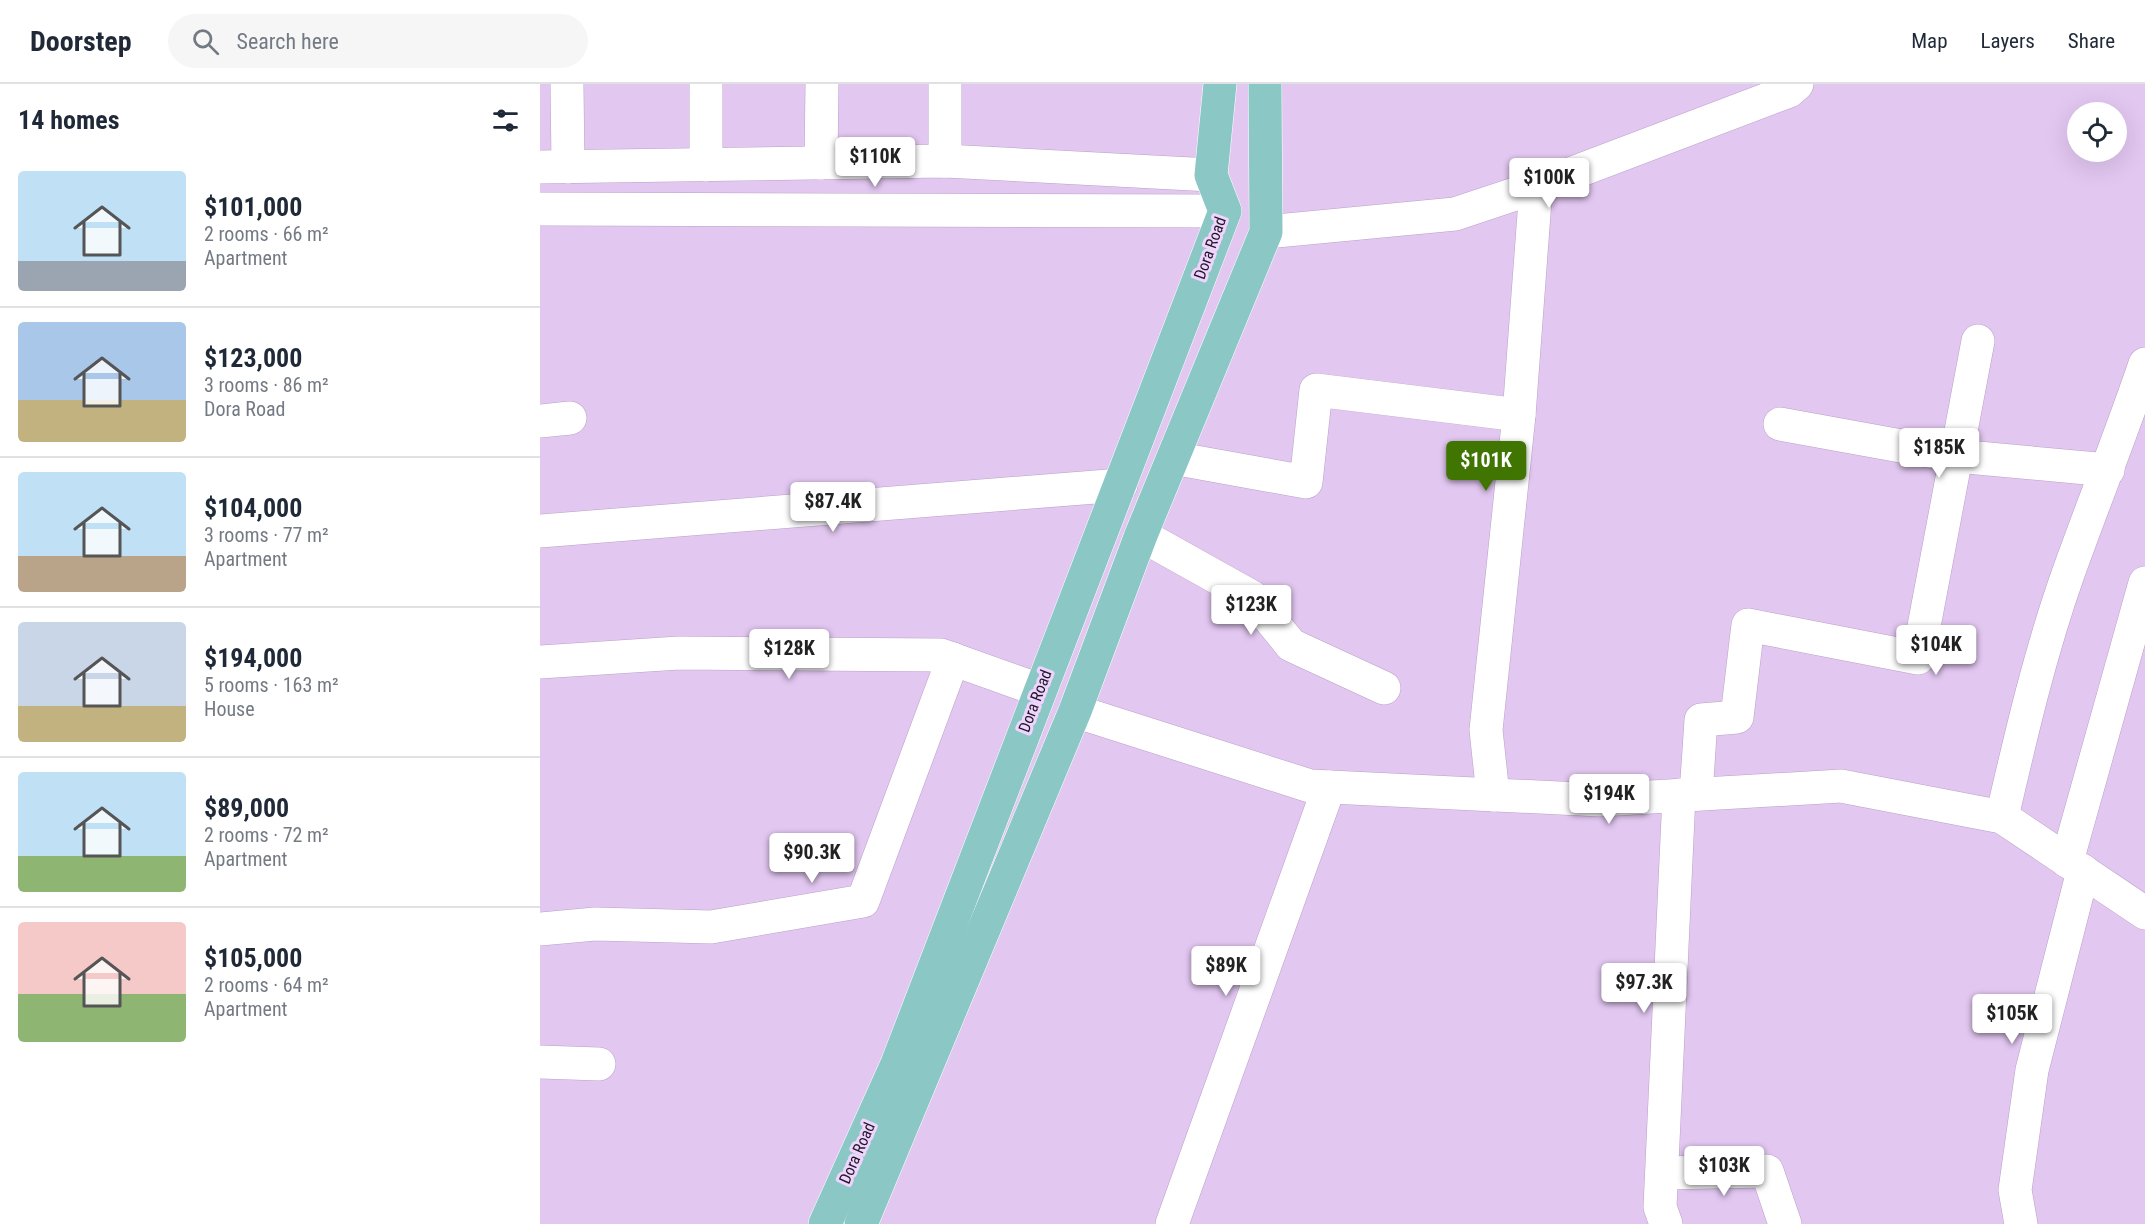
<!DOCTYPE html>
<html lang="en">
<head>
<meta charset="utf-8">
<style>
	:root { --surface:#fff; --page:#f6f6f7; --text:#1f2937; --muted:#747a83; --line:#e0e1e3; --accent:#407501 }
	body { margin:0; font-family:"Roboto Condensed",sans-serif; background:var(--page); color:var(--text); height:100vh; display:flex; flex-direction:column; font-size:22px; white-space:nowrap }
	* { box-sizing:border-box; margin:0 }
	p { font-size:20px; color:var(--muted) }
	.icon { flex:none; width:33px; height:33px; fill:none; stroke:currentColor; stroke-width:2; stroke-linecap:round; stroke-linejoin:round }
	.map { position:relative; flex:1; overflow:hidden }
	.drawer { display:flex; flex-direction:column; background:var(--surface); width:540px }
	.drawer>* { flex:none }
	.tools { position:absolute; left:1527px; top:18px; display:grid; gap:12px }
	.tools a { display:grid; place-items:center; width:60px; height:60px; border-radius:50%; background:var(--surface); box-shadow:0 6px 24px #0002; font-size:30px }
	.price { position:absolute; translate:-50% -51px; padding:0 14px; border-radius:6px; background:#fff; color:#222; font-size:20px; line-height:39px; filter:drop-shadow(0 2px 3px #0008) }
	.price::after { content:''; position:absolute; left:50%; top:36px; width:18px; height:14px; margin-left:-9px; background:inherit; clip-path:polygon(0 0,100% 0,50% 100%) }
	.price.selected { background:var(--accent); color:#fff }
	ul { padding:0; list-style:none }
	li { display:flex; align-items:center; gap:18px; height:150px; padding:0 18px }
	li+li { border-top:2px solid var(--line) }
	li span { display:grid; place-items:center; flex:none; width:168px; height:120px; border-radius:6px; color:#555 }
	li>.icon { margin-inline-start:auto }
	span .icon { width:72px; height:72px; fill:#fffc; stroke-width:1 }
	li b { font-size:26px }
	h2 { display:flex; justify-content:space-between; align-items:center; height:72px; padding:0 18px; font-size:26px }
	header { display:flex; align-items:center; gap:36px; box-sizing:border-box; height:84px; padding:0 30px; background:var(--surface); border-bottom:2px solid var(--line) }
	header strong { font-size:28px }
	nav { display:flex; gap:33px; margin-inline-start:auto; font-size:21px }
	.search { width:420px; height:54px; background:var(--page); display:flex; align-items:center; gap:15px; box-sizing:border-box; padding:0 21px; border-radius:33px; color:var(--muted); font-size:22px }
	main { display:flex; flex:1; min-height:0 }
	.map>svg:first-child { display:block }
	.lines { fill:none; stroke-linecap:round; stroke-linejoin:round }
	.minor-casing { stroke:#baa0c8; stroke-width:34 }
	.major-casing { stroke:#fff; stroke-width:34 }
	.minor { stroke:#fff; stroke-width:33 }
	.major { stroke:#8bc7c5; stroke-width:33 }
	.labels { text-anchor:middle; dominant-baseline:central; stroke-width:6; stroke-linejoin:round; paint-order:stroke }
	.street-label { font-size:16px; fill:#1e1523; stroke:#efd4fe }
</style>
</head>
<body>
<header>
<strong>Doorstep</strong>
<div class="search"><svg class="icon" aria-label="search" viewBox="0 0 24 24"><circle cx="10" cy="10" r="6"/><path d="M15 15l6 6"/></svg>Search here</div>
<nav><a>Map</a><a>Layers</a><a>Share</a></nav>
</header>
<main>
<section class="drawer">
<h2>14 homes<svg class="icon" aria-label="filters" viewBox="0 0 24 24"><path d="M4 7h16M4 17h16"/><circle cx="9" cy="7" r="2"/><circle cx="15" cy="17" r="2"/></svg></h2>
<ul>
<li><span style="background:linear-gradient(#bfe0f5 75%,#9aa5b1 0)"><svg class="icon" aria-label="home" viewBox="0 0 24 24"><path d="M3 11l9-7 9 7M6 9v11h12V9"/></svg></span><div><b>$101,000</b><p>2 rooms · 66 m²</p><p>Apartment</p></div></li>
<li><span style="background:linear-gradient(#a9c7e8 65%,#c2b280 0)"><svg class="icon" aria-label="home" viewBox="0 0 24 24"><path d="M3 11l9-7 9 7M6 9v11h12V9"/></svg></span><div><b>$123,000</b><p>3 rooms · 86 m²</p><p>Dora Road</p></div></li>
<li><span style="background:linear-gradient(#bfe0f5 70%,#b9a48a 0)"><svg class="icon" aria-label="home" viewBox="0 0 24 24"><path d="M3 11l9-7 9 7M6 9v11h12V9"/></svg></span><div><b>$104,000</b><p>3 rooms · 77 m²</p><p>Apartment</p></div></li>
<li><span style="background:linear-gradient(#c9d6e8 70%,#c2b280 0)"><svg class="icon" aria-label="home" viewBox="0 0 24 24"><path d="M3 11l9-7 9 7M6 9v11h12V9"/></svg></span><div><b>$194,000</b><p>5 rooms · 163 m²</p><p>House</p></div></li>
<li><span style="background:linear-gradient(#bfe0f5 70%,#8fb573 0)"><svg class="icon" aria-label="home" viewBox="0 0 24 24"><path d="M3 11l9-7 9 7M6 9v11h12V9"/></svg></span><div><b>$89,000</b><p>2 rooms · 72 m²</p><p>Apartment</p></div></li>
<li><span style="background:linear-gradient(#f6c9c9 60%,#8fb573 0)"><svg class="icon" aria-label="home" viewBox="0 0 24 24"><path d="M3 11l9-7 9 7M6 9v11h12V9"/></svg></span><div><b>$105,000</b><p>2 rooms · 64 m²</p><p>Apartment</p></div></li>
</ul>
</section>
<div class="map">
<svg width="1605" height="1140" viewBox="0 0 1605 1140">
	<rect width="100%" height="100%" fill="#e2c7f1"/>
	<g class="lines">
		<defs>
			<g id="minor">
				<path d="M27 0 28 83"/>
				<path d="M405 0V77"/>
				<path d="M281 79 282 0"/>
				<path d="M166 81V0"/>
				<path d="M0 83 405 77 671 91"/>
				<path d="M0 125 685 127"/>
				<path d="M726 148 915 130 996 103 1249 7 1257 0"/>
				<path d="M0 337 30 334"/>
				<path d="M1240 340 1416 372 1568 386"/>
				<path d="M633 374 766 398 776 306 979 331"/>
				<path d="M0 447 581 401"/>
				<path d="M601 451 712 513 751 561 844 604"/>
				<path d="M0 578 139 569 401 571 499 606"/>
				<path d="M535 627 770 702 1060 716 1301 702 1462 733 1605 829"/>
				<path d="M1156 710 1161 636 1197 633 1208 541 1378 574 1438 257"/>
				<path d="M953 711 946 646 979 331 996 103"/>
				<path d="M1462 733C1481 651 1500 569 1528 490 1553 420 1581 351 1605 280"/>
				<path d="M1527 777 1605 499"/>
				<path d="M0 845 55 840 171 843 323 817 413 575"/>
				<path d="M0 978 59 980"/>
				<path d="M1122 1089 1227 1087 1245 1140"/>
				<path d="M632 1140 789 703"/>
				<path d="M1126 1140 1120 1123 1139 711"/>
				<path d="M1481 1140 1475 1106 1492 986 1543 787"/>
			</g>
			<g id="major">
				<path d="M285 1140 357 980 685 127 671 91 680 0"/>
				<path d="M321 1140 535 627 601 451 726 148 725 0"/>
			</g>
		</defs>
		<use href="#minor" class="minor-casing"/>
		<use href="#major" class="major-casing"/>
		<use href="#minor" class="minor"/>
		<use href="#major" class="major"/>
	</g>
	<g class="labels">
		<g class="street-label">
			<text transform="translate(670 164) rotate(-70)">Dora Road</text>
			<text transform="translate(495 617) rotate(-69)">Dora Road</text>
			<text transform="translate(317 1069) rotate(-66)">Dora Road</text>
		</g>
	</g>
</svg>
<div class="tools">
<a><svg class="icon" aria-label="locate" viewBox="0 0 24 24"><circle cx="12" cy="12" r="6"/><path d="M12 2v4M12 18v4M2 12h4M18 12h4"/></svg></a>
</div>
<b class="price" style="left:335px;top:104px">$110K</b>
<b class="price" style="left:1009px;top:125px">$100K</b>
<b class="price" style="left:1399px;top:395px">$185K</b>
<b class="price selected" style="left:946px;top:408px">$101K</b>
<b class="price" style="left:293px;top:449px">$87.4K</b>
<b class="price" style="left:711px;top:552px">$123K</b>
<b class="price" style="left:1396px;top:592px">$104K</b>
<b class="price" style="left:249px;top:596px">$128K</b>
<b class="price" style="left:1069px;top:741px">$194K</b>
<b class="price" style="left:272px;top:800px">$90.3K</b>
<b class="price" style="left:686px;top:913px">$89K</b>
<b class="price" style="left:1104px;top:930px">$97.3K</b>
<b class="price" style="left:1472px;top:961px">$105K</b>
<b class="price" style="left:1184px;top:1113px">$103K</b>
</div>
</main>
</body>
</html>
